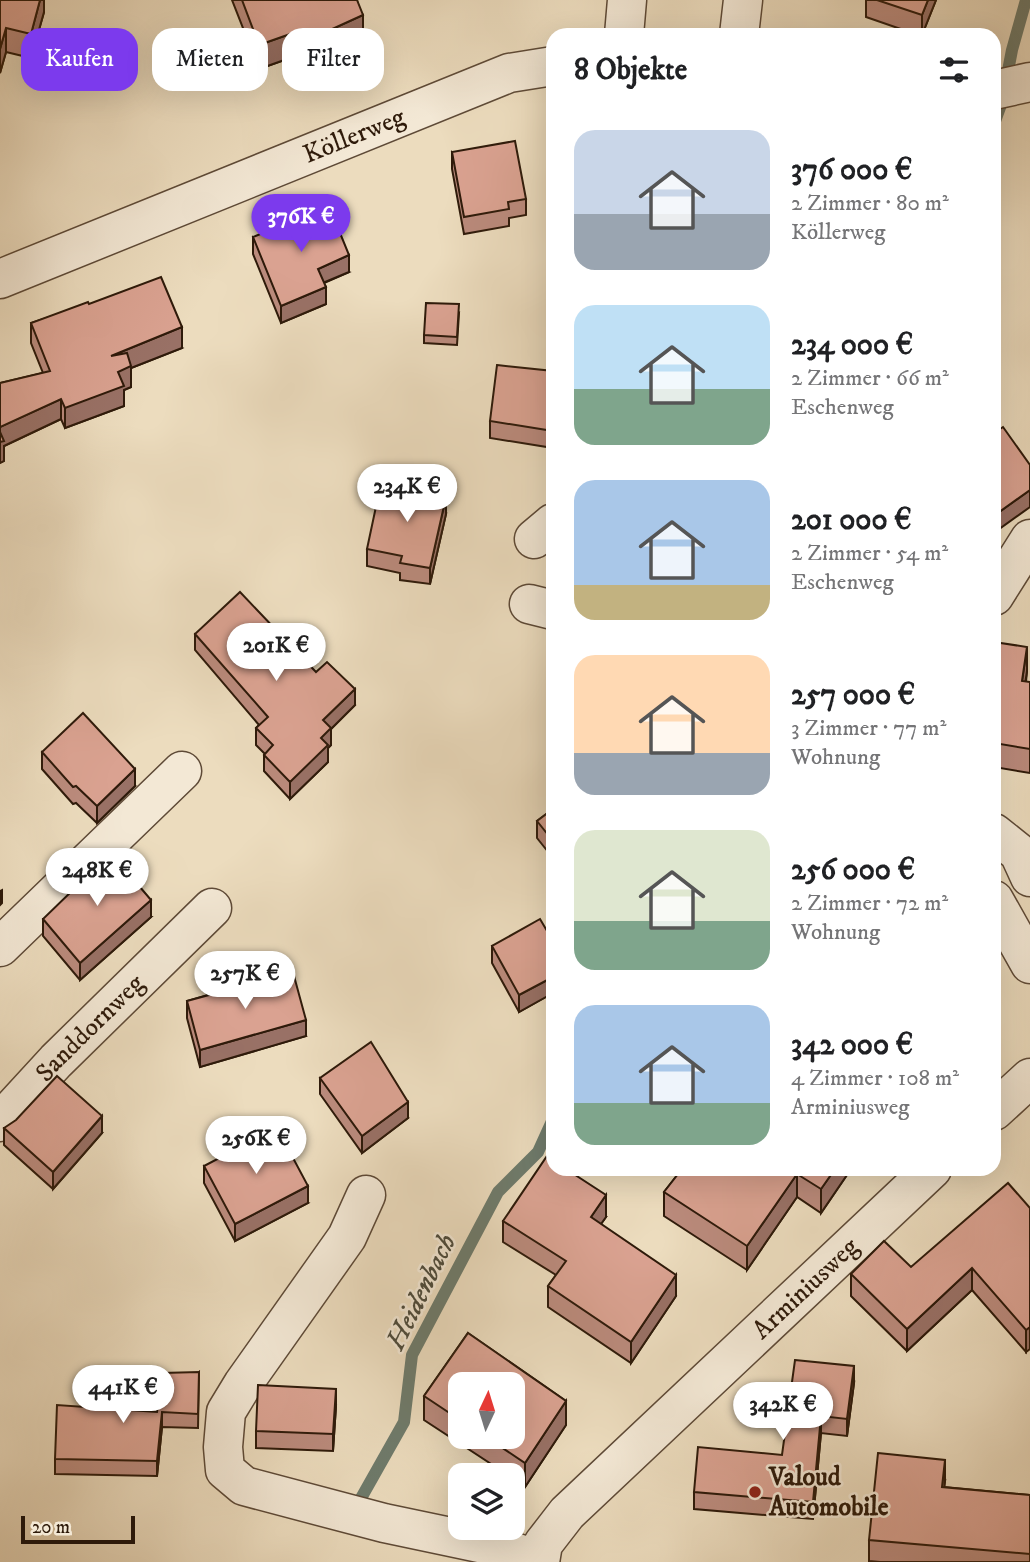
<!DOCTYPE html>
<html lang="de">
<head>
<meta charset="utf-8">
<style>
	:root { --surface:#fff; --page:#f2f2f2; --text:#202124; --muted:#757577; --accent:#7c3aed }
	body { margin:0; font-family:"IM FELL DW Pica",serif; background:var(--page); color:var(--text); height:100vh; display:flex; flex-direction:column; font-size:26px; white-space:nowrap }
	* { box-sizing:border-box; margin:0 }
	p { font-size:23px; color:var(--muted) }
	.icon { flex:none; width:38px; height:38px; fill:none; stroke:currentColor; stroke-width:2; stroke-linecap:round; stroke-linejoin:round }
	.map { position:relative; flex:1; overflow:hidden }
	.sheet { position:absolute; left:546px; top:28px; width:455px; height:1148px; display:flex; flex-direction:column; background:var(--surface); border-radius:21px; box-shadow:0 7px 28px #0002 }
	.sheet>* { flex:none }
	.banner { position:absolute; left:21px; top:28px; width:420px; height:63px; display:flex; gap:14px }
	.needle { width:46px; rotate:4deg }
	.buttons { position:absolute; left:448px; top:1372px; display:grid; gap:14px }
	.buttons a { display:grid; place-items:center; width:77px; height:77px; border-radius:14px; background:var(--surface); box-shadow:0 7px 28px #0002; font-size:35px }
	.scale { position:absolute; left:21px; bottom:18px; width:114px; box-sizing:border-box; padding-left:7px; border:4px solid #2e1a0a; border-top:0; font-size:19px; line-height:24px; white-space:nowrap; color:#2e1a0a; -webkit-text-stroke:5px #f3e8d5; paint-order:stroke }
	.price { position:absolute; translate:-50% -60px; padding:0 16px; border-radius:24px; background:#fff; color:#222; font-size:23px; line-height:46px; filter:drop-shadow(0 2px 4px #0008) }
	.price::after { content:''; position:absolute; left:50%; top:42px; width:21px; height:16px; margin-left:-10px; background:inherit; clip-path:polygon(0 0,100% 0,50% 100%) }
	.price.on { background:var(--accent); color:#fff }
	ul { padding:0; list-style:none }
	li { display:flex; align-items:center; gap:21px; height:175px; padding:0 28px }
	li span { display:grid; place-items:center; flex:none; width:196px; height:140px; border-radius:21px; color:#555 }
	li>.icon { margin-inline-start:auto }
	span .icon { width:84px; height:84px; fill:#fffc; stroke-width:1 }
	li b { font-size:30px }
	h2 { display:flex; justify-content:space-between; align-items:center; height:84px; padding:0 28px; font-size:30px }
	.pill { padding:0 24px; border-radius:21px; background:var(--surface); box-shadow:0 7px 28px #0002; font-size:24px; line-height:63px }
	.pill.on { background:var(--accent); color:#fff }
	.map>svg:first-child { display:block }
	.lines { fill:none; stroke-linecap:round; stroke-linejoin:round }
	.stream { stroke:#6e7b6c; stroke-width:12 }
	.minor-casing { stroke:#5e4a37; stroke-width:41 }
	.minor { stroke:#f3e8d5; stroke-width:38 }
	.wall { fill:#bb8b7d; stroke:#2e1a0a; stroke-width:2; fill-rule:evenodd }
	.shaded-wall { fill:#997166; stroke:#2e1a0a; stroke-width:2 }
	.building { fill:#daa291; stroke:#2e1a0a; stroke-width:2 }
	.poi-dot { fill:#8f2418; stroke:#f3e8d5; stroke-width:2.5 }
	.labels { text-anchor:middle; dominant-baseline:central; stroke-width:5; stroke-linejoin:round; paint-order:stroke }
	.street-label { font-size:26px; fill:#2e1a0a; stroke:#f3e8d5 }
	.poi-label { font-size:26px; font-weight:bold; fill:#2e1a0a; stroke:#f3e8d5; text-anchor:start }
	.water-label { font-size:28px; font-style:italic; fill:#4e4b3b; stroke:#f3e8d5 }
</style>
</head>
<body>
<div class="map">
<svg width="1030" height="1562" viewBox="0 0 1030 1562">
	<rect width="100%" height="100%" fill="#ecdcbe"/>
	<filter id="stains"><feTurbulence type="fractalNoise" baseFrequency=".00286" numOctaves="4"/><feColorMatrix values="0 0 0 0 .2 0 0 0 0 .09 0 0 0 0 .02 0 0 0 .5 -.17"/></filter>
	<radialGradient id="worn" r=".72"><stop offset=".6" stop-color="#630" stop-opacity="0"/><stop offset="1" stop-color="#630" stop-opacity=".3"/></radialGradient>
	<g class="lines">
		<g class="stream">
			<path d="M994 124 1002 102 1012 50 1026 0"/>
			<path d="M360 1500 404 1422 412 1355 498 1192 538 1152 553 1119"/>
		</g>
		<defs>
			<g id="minor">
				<path d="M624 35 627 0"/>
				<path d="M739 35 743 0"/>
				<path d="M994 90 1030 82"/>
				<path id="s1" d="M0 279 509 73 553 66"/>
				<path d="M534 539 553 523"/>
				<path d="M994 596 1030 539"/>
				<path d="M529 604 553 610"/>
				<path d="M994 833 1019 853 1030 877"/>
				<path d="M994 900 1030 964"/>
				<path d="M0 947 182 771"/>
				<path d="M994 1111 1030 1078"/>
				<path id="s2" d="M0 1122 56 1061 212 908"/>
				<path d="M366 1195 347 1237 243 1384 226 1412 223 1447 225 1470 244 1486 384 1523 503 1548 540 1561"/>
				<path id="s3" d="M540 1562 543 1544 567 1513 932 1169"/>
			</g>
		</defs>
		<use href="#minor" class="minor-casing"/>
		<use href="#minor" class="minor"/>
	</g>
	<g class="wall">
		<path d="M0 0H44V12L31 58 6 52 0 73Z"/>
		<path d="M232 0H357L363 39 295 70 290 58 259 69Z"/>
		<path d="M866 0H936L922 35H918L866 17Z"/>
		<path d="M452 152 526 199V215L509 218V226L464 234 452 169Z"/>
		<path d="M253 237 349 272 324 283 326 304 281 323 253 254Z"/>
		<path d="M89 304 182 348 131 368V387L124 390V406L65 428 61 419 4 446V461L0 463V383L43 373 31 343V323Z"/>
		<path d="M459 313 457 345 424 343V335Z"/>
		<path d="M553 371V448L490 438V421Z"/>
		<path d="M446 514 430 584 400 580V573L367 566V549Z"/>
		<path d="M195 634 316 672 355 705 331 729V745L328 748V762L290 799 264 771V755L265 754 256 745V728L259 725 195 650Z"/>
		<path d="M994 642 1027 671 1026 682H1030V773L994 767Z"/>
		<path d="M42 752 135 786 97 823 76 803 73 804 42 769Z"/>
		<path d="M553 809V858L537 838V821Z"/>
		<path d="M151 917 80 980 43 936V919Z"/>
		<path d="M553 941V993L519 1012 492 963V946Z"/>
		<path d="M262 985 306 1036 200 1067 187 1018V1001L208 995V992Z"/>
		<path d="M320 1078 408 1118 362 1153 320 1094Z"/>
		<path d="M4 1128 102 1133 53 1189 4 1145Z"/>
		<path d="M204 1166 308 1203 235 1241 204 1183Z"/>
		<path d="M682 1169H851L821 1213 797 1197 747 1270 664 1216V1192Z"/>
		<path d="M1030 1208 1026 1352 972 1290 907 1351 851 1296V1274L911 1267Z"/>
		<path d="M606 1217 601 1224 676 1296 631 1363 548 1307V1286L556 1275 503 1242V1221Z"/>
		<path d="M468 1333 566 1401V1425L525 1487 513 1479V1475H508L424 1420V1396ZM460 1384H513V1437H460Z"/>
		<path d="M199 1372 198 1428 162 1427 157 1476 55 1474V1459L157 1412Z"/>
		<path d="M854 1383 847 1436 821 1433 813 1519 694 1509V1492L782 1455Z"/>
		<path d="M336 1406 333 1451 256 1448V1431Z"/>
		<path d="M945 1481 944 1487 1030 1495V1562H880L869 1561V1540Z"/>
	</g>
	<g class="shaded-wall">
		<path d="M40 0H44V12L31 58V34Z"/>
		<path d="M928 0H936L922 35V15Z"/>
		<path d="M363 15V39L295 70V46Z"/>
		<path d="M6 28V52L0 73V49Z"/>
		<path d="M290 34V58L259 69V45Z"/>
		<path d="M349 255V272L318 285V269Z"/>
		<path d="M326 287V304L281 323V306Z"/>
		<path d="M182 327V348L131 368V387L124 390V406L65 428V408L111 356Z"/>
		<path d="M61 399V419L4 446V461L0 463V427Z"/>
		<path d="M1030 490V507L995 532V515Z"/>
		<path d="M446 497V514L430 584V568Z"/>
		<path d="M1027 647V671L1022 705V681Z"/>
		<path d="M355 689V705L331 729V745L328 748V762L290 799V782L323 720Z"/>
		<path d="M135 769V786L97 823V806Z"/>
		<path d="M2 890V903L0 905V891Z"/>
		<path d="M151 900V917L80 980V963Z"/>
		<path d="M553 977V993L519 1012V995Z"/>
		<path d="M306 1020V1036L200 1067V1050Z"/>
		<path d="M408 1102V1118L362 1153V1136Z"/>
		<path d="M102 1116V1133L53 1189V1172Z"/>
		<path d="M835 1169H851L821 1213V1189Z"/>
		<path d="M797 1174V1197L747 1270V1246Z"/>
		<path d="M308 1186V1203L235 1241V1224Z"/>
		<path d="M606 1195V1217L591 1238V1217Z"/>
		<path d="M972 1268V1290L907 1351V1329Z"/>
		<path d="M676 1275V1296L631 1363V1342Z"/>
		<path d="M1030 1327V1349L1026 1352V1330Z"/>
		<path d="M854 1366V1383L847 1436V1419Z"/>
		<path d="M336 1389V1406L333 1451V1434Z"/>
		<path d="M566 1401V1425L525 1487V1463Z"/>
		<path d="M162 1412V1427L157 1476V1461Z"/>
		<path d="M821 1416V1433L813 1519V1502Z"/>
		<path d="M945 1460V1481L942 1508V1487Z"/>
	</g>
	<g class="building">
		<path d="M0 0H40L31 34 6 28 0 49Z"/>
		<path d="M242 0H357L363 15 295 46 290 34 259 45Z"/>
		<path d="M877 0H928L922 15Z"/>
		<path d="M515 141 526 199 508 202 509 209 464 217 452 152Z"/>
		<path d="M329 206 349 255 318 269 326 287 281 306 253 237Z"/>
		<path d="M161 277 182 327 111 356 127 353 131 366 118 372 124 386 65 408 61 399 0 427V383L50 371 31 323 88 302 89 304Z"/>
		<path d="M426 303 459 304 457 337 424 335Z"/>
		<path d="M497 365 553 371V431L490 421Z"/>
		<path d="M1003 427 1030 465V490L995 515 994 433Z"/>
		<path d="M0 432 4 441 0 442Z"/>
		<path d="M381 483 446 497 430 568 400 563 402 556 367 549Z"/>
		<path d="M240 592 316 672 327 662 355 689 323 720 331 728 321 738 328 745 290 782 264 755 273 745 256 728 268 717 195 634Z"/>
		<path d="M994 642 1027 647 1022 681 1030 682V749L994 743Z"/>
		<path d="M83 713 135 769 97 806 76 786 73 787 42 752Z"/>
		<path d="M553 809V841L537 821Z"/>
		<path d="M111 853 151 900 80 963 43 919Z"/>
		<path d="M540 919 553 941V977L519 995 492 946Z"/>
		<path d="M294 976 306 1020 200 1050 187 1001 209 995 208 992 260 978 262 985Z"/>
		<path d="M371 1042 408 1102 362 1136 320 1078Z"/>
		<path d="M57 1076 102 1116 53 1172 4 1128 16 1120Z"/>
		<path d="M277 1128 308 1186 235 1224 204 1166Z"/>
		<path d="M547 1156 553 1160V1169H566L606 1195 591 1217 676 1275 631 1342 548 1286 566 1261 503 1221Z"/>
		<path d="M682 1169H835L821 1189 797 1174 747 1246 664 1192Z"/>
		<path d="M1008 1183 1030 1208V1327L1026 1330 972 1268 907 1329 851 1274 884 1241 911 1267Z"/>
		<path d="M468 1333 566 1401 525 1463 486 1437H513V1384H460V1420L424 1396Z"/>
		<path d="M795 1360 854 1366 847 1419 821 1416 813 1502 694 1492 698 1447 782 1455Z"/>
		<path d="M199 1372 198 1414 162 1412 157 1461 55 1459 57 1405 157 1412 162 1373Z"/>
		<path d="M258 1385 336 1389 333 1434 256 1431Z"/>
		<path d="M878 1453 945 1460 942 1487 1030 1495V1554L869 1540Z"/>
	</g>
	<circle class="poi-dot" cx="755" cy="1492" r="7"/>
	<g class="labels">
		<g class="street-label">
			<text stroke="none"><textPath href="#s1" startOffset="382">Köllerweg</textPath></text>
			<text stroke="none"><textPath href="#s2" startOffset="130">Sanddornweg</textPath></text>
			<text stroke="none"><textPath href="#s3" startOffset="385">Arminiusweg</textPath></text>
		</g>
		<g class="poi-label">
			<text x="769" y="1477">Valoud<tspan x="769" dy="30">Automobile</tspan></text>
		</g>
		<g class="water-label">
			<text transform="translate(421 1292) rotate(-64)">Heidenbach</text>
		</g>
	</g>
	<rect width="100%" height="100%" filter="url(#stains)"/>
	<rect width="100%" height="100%" fill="url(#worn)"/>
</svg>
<div class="buttons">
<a><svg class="needle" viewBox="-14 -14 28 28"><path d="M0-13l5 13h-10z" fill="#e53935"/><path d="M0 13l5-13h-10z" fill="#757577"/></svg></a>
<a><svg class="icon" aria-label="layers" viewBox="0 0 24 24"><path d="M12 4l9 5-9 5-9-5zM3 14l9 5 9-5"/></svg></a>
</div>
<div class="scale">20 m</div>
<b class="price on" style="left:301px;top:254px">376K €</b>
<b class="price" style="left:407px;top:524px">234K €</b>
<b class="price" style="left:276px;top:683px">201K €</b>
<b class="price" style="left:97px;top:908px">248K €</b>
<b class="price" style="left:245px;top:1011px">257K €</b>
<b class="price" style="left:256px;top:1176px">256K €</b>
<b class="price" style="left:123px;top:1425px">441K €</b>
<b class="price" style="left:783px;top:1442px">342K €</b>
<div class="banner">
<a class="pill on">Kaufen</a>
<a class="pill">Mieten</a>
<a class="pill">Filter</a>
</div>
<section class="sheet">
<h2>8 Objekte<svg class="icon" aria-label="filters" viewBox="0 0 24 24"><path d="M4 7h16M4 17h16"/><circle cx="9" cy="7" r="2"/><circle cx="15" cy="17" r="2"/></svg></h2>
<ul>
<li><span style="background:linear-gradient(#c9d6e8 60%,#9aa5b1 0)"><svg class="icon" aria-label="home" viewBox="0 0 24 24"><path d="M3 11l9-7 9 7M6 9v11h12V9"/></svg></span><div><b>376 000 €</b><p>2 Zimmer · 80 m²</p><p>Köllerweg</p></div></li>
<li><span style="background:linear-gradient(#bfe0f5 60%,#7fa58c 0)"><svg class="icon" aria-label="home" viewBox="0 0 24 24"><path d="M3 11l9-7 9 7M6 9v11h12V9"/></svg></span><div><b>234 000 €</b><p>2 Zimmer · 66 m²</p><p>Eschenweg</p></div></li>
<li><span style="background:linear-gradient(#a9c7e8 75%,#c2b280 0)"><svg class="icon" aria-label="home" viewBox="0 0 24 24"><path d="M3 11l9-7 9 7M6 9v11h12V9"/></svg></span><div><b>201 000 €</b><p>2 Zimmer · 54 m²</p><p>Eschenweg</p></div></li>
<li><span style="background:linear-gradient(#ffd9b3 70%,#9aa5b1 0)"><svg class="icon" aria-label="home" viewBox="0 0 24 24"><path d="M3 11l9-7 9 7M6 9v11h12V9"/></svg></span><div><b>257 000 €</b><p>3 Zimmer · 77 m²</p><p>Wohnung</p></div></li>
<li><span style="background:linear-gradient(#dfe7d0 65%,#7fa58c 0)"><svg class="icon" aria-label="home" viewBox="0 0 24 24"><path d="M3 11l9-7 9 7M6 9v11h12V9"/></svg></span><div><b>256 000 €</b><p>2 Zimmer · 72 m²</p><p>Wohnung</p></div></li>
<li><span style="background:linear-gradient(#a9c7e8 70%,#7fa58c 0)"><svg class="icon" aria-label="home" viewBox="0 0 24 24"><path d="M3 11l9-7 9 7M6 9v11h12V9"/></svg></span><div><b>342 000 €</b><p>4 Zimmer · 108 m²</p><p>Arminiusweg</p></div></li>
</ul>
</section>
</div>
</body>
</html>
